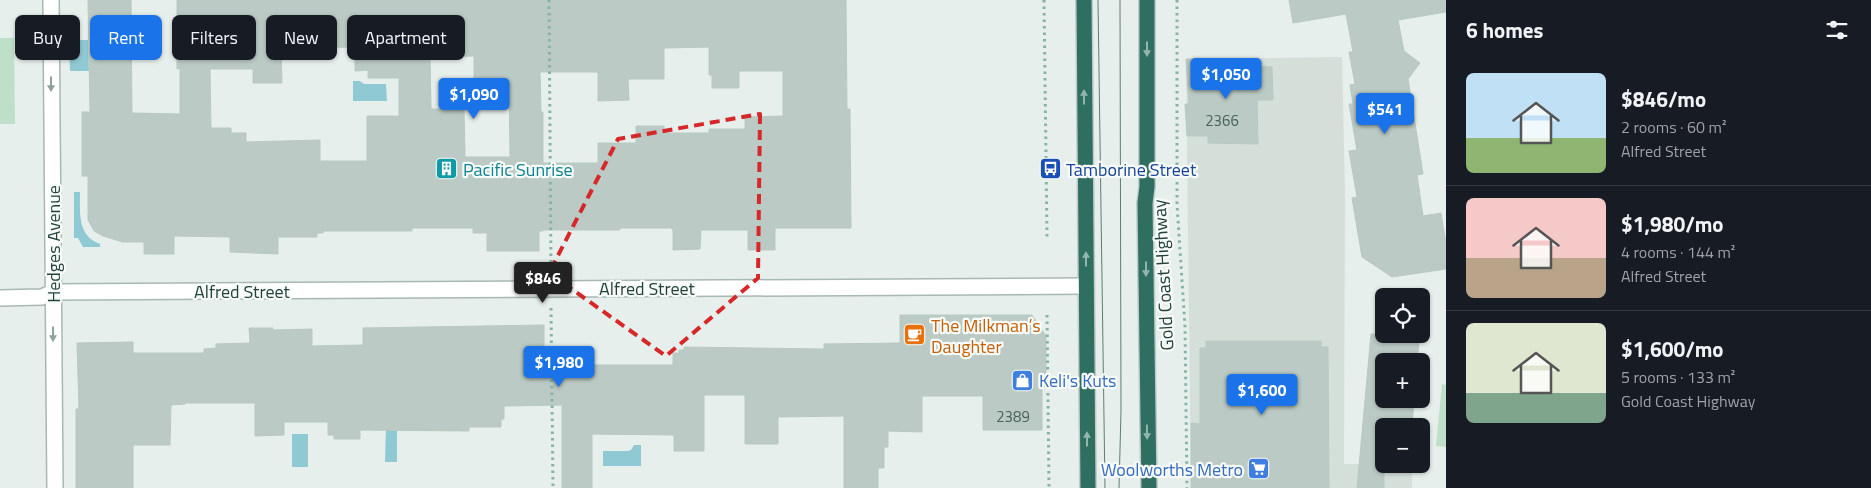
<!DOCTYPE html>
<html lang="en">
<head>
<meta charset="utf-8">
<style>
	:root { --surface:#171b24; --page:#242831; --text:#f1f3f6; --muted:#9ea1a6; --line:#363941; --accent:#1a73e8 }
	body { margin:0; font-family:"Titillium Web",sans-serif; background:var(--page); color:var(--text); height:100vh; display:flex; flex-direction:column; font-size:19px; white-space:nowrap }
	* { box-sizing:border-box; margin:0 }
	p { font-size:16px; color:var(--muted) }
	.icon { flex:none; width:28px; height:28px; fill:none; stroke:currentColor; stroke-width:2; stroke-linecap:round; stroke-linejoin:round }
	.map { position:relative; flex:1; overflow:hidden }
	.sheet { display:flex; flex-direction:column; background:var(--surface); width:425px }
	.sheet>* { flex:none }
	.top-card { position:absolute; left:15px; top:15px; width:475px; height:45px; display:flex; gap:10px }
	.controls { position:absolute; left:1375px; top:288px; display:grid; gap:10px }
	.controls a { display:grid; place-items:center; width:55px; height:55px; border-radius:8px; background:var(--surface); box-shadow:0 1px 4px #0004; font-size:25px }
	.price { position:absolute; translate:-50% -42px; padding:0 11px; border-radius:5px; background:var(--accent); color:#fff; font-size:16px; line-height:32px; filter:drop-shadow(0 1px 2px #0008) }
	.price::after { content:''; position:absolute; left:50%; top:30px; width:15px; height:11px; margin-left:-8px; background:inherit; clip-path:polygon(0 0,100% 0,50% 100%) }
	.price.active { background:#222; color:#fff }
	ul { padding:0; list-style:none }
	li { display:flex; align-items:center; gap:15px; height:125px; padding:0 20px }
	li+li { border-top:1px solid var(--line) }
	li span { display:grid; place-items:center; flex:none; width:140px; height:100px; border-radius:8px; color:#555 }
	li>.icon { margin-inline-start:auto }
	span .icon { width:60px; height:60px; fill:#fffc; stroke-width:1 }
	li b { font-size:21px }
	h2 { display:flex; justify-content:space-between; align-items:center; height:60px; padding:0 20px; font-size:21px }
	.chip { padding:0 18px; border-radius:8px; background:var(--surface); box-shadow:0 1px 4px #0004; font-size:18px; line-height:45px }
	.chip.active { background:var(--accent); color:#fff }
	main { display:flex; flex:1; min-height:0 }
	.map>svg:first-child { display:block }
	.built { fill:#d4dfda }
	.green { fill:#bfe0c8 }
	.water { fill:#8ec9d4 }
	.building { fill:#bbcac4; stroke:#b8c9c2; fill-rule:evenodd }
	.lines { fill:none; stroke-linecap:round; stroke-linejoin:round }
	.minor-casing { stroke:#a8b8b2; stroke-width:18 }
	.highway-casing { stroke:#c2cac8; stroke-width:18 }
	.path { stroke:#86b3a5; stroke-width:3; stroke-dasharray:2.5 4; stroke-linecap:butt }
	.minor { stroke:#fff; stroke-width:15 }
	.highway { stroke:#2f6f62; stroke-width:15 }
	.tram { stroke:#5f7d75; stroke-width:1 }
	.oneway { fill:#93b5ae }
	.oneway2 { fill:#92a09c }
	.marked { fill:none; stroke:#d62828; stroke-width:4; stroke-dasharray:10 6; stroke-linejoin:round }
	.labels { text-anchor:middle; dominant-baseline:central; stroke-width:4.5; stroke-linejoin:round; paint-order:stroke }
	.number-label { font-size:15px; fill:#4a645c }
	.culture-label { font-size:18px; fill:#0d838f; stroke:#f7fbf9; text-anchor:start }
	.transit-label { font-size:18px; fill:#164399; stroke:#f7fbf9; text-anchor:start }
	.street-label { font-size:18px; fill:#24423a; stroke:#f7fbf9 }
	.food-label { font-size:18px; fill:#c56008; stroke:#f7fbf9; text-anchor:start }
	.shop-label { font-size:18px; fill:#366cbe; stroke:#f7fbf9; text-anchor:start }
</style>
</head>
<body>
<main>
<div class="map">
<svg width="1446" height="488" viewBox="0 0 1446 488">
	<rect width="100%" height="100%" fill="#e6efeb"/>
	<path class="built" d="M1342 57 1345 192 1344 464H1412V488H1191L1186 59Z"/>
	<g class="green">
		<path d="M0 38H14L15 124H0Z"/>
		<path d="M1442 384 1446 385V447L1436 446Z"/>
	</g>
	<g class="water">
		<path d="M69 40H88L89 71H70Z"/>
		<path d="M353 81H360L364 84H386L387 101H353Z"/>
		<path d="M74 192H80C80 212 77 236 100 244V247H83L78 238H74Z"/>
		<path d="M386 427H397V462H385Z"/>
		<rect x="292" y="434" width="16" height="33"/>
		<path d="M634 445H641V466H603V451H628L631 450Z"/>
	</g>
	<g class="building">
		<path d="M88 0H131L132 113 180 114V68L177 69V0H846L847 109H850L851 228H775V250H748V230H701L700 249 673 250V230L671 228H620V230H543V231H539V251H487V233H473V228H412V231H323V233H317V237H278V254L230 252V237L174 236V254H144V242H123L103 236 94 231 88 220V176H82V112H90ZM355 47V71L368 70V78H399V116H367V161H320V140L246 142V133H231V128H211L210 69H253V83H282L281 48ZM709 47V75H712V88H739V71H783V116L745 117V129H709V133H664V126H636V143H598V163H543V112H541L540 72H598V101L629 100 628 79H664V48ZM474 56V79H509L510 157H465L464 109H431L430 57Z"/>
		<path d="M1289 0H1446V12L1398 20 1404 51 1420 63 1408 79 1423 174 1417 175 1423 216 1441 213 1446 244V269L1392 277 1362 257 1352 198 1357 197 1349 151 1357 150 1349 104H1353L1350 85 1355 84 1349 52H1353L1346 14 1293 23Z"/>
		<path d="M1186 59H1227L1229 65 1272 67 1273 100H1257L1258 144 1208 143V136H1187L1185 104H1189Z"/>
		<path d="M900 315H1032L1046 336V387H1042V430H983V396H922V432L888 431V447H884V468H878V488H844V416L778 417V444H745V395H704V451H674V435L592 434V488H562V405L504 406V419H501V427H469V431L360 430V439H334V435H328V422H284V435L255 436V403H185V404L171 405 170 445H133V488H76V409H79L77 343 133 342V353H204V349L216 348V344L250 343 249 328H273V330L312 329V346L363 345V328L544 325V348L592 349V365H673V353H679V350H684V347L824 349V344L900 343Z"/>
		<path d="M1371 334H1420L1417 361H1384V399H1414L1412 426H1384V488H1357Z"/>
		<path d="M1206 341H1321V347H1328L1329 488H1191V423L1200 424V348H1206Z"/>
	</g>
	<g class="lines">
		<defs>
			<g id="minor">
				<path d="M51 0 55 488"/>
				<path d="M0 298 42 297 53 292 1086 286"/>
			</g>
			<g id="highway">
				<path d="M1084 0 1088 488"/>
				<path d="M1147 0V187L1145 203 1149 488"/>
			</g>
		</defs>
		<use href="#minor" class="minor-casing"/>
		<use href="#highway" class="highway-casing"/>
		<g class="path">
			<path d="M549 0 551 269"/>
			<path d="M1044 0 1047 238"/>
			<path d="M1177 0V204L1185 326 1187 488"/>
			<path d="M551 308 553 488"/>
			<path d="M1047 315 1049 488"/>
		</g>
		<use href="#minor" class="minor"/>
		<use href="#highway" class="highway"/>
		<g class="tram">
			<path d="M1098 0 1105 488"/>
			<path d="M1119 488 1121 411 1120 0"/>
		</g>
	</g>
	<defs><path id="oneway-solid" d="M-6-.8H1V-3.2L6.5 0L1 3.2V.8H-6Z" transform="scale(1.25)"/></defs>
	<g class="oneway">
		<use href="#oneway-solid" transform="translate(1147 49) rotate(90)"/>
		<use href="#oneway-solid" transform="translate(1084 97) rotate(-90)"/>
		<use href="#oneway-solid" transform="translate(1086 259) rotate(-90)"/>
		<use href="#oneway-solid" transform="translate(1146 269) rotate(90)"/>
		<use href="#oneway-solid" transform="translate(1147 432) rotate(89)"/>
		<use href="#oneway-solid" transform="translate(1087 439) rotate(-90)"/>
	</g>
	<g class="oneway2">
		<use href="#oneway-solid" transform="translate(51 84) rotate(90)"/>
		<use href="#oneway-solid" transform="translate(53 334) rotate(90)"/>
	</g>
	<path class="marked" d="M760 114 758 278 666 356 549 273 618 139Z"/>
	<defs>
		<symbol id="building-square" viewBox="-11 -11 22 22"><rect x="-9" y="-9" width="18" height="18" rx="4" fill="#0f9aa8" stroke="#f7fbf9"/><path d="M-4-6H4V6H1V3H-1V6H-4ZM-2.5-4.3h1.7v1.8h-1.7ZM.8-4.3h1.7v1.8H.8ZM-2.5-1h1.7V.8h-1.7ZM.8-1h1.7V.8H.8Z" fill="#fff"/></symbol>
		<symbol id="bus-square" viewBox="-11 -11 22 22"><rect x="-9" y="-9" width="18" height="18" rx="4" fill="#1a4fb4" stroke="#f7fbf9"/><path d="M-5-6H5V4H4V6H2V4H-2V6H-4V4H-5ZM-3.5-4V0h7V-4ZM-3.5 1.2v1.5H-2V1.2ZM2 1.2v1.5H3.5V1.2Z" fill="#fff"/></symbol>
		<symbol id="cafe-square" viewBox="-11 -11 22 22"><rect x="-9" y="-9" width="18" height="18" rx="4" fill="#e8710a" stroke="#f7fbf9"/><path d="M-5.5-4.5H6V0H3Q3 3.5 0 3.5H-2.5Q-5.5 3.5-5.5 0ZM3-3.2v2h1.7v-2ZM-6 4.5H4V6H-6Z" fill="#fff"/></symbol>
		<symbol id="shop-square" viewBox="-11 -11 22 22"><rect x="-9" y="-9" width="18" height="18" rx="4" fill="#3f7fe0" stroke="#f7fbf9"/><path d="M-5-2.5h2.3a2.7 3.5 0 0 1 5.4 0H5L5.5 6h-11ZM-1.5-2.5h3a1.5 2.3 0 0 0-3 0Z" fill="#fff"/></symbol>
		<symbol id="supermarket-square" viewBox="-11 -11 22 22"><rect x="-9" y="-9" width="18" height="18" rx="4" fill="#3f7fe0" stroke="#f7fbf9"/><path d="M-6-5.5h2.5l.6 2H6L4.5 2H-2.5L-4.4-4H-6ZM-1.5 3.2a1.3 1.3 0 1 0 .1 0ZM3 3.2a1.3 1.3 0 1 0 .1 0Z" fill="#fff"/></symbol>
	</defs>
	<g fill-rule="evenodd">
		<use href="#building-square" x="434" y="156" width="25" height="25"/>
		<use href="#bus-square" x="1038" y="156" width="25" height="25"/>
		<use href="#cafe-square" x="902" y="322" width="25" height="25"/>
		<use href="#shop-square" x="1010" y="368" width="25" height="25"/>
		<use href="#supermarket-square" x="1246" y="456" width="25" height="25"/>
	</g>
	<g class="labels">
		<g class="number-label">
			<text x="1222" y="120">2366</text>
			<text x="1013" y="416">2389</text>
		</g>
		<g class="culture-label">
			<text x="463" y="169">Pacific Sunrise</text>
		</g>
		<g class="transit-label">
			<text x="1066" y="169">Tamborine Street</text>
		</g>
		<g class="street-label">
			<text transform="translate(53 244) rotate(-90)">Hedges Avenue</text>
			<text transform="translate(1163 275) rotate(-93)">Gold Coast Highway</text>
			<text x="647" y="288">Alfred Street</text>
			<text x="242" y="291">Alfred Street</text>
		</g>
		<g class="food-label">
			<text x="931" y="325">The Milkman’s<tspan x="931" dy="21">Daughter</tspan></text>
		</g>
		<g class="shop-label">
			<text x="1039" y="380">Keli's Kuts</text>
			<text x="1243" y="469" text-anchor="end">Woolworths Metro</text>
		</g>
	</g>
</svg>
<div class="controls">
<a><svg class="icon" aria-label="locate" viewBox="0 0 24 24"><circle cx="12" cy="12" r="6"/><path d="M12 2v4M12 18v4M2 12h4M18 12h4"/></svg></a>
<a>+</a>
<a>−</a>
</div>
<b class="price" style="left:1226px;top:100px">$1,050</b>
<b class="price" style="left:474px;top:120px">$1,090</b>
<b class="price" style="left:1385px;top:135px">$541</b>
<b class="price active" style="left:543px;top:304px">$846</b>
<b class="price" style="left:559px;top:388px">$1,980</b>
<b class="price" style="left:1262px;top:416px">$1,600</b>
<div class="top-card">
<a class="chip">Buy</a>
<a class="chip active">Rent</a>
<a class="chip">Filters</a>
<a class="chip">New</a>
<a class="chip">Apartment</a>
</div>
</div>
<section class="sheet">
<h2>6 homes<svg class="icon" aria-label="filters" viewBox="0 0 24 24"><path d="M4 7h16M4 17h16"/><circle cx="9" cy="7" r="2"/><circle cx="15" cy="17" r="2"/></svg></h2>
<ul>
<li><span style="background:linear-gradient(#bfe0f5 65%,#8fb573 0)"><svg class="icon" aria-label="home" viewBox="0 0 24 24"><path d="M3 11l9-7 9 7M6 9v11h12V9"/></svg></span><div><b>$846/mo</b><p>2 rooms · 60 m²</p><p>Alfred Street</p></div></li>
<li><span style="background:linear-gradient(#f6c9c9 60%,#b9a48a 0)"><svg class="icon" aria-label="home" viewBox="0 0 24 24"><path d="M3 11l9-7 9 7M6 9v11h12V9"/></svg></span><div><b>$1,980/mo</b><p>4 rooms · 144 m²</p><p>Alfred Street</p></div></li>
<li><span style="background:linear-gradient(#dfe7d0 70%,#7fa58c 0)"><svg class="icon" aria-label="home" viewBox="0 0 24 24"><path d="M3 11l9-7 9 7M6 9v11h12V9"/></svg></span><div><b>$1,600/mo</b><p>5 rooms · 133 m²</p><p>Gold Coast Highway</p></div></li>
</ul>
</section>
</main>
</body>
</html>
